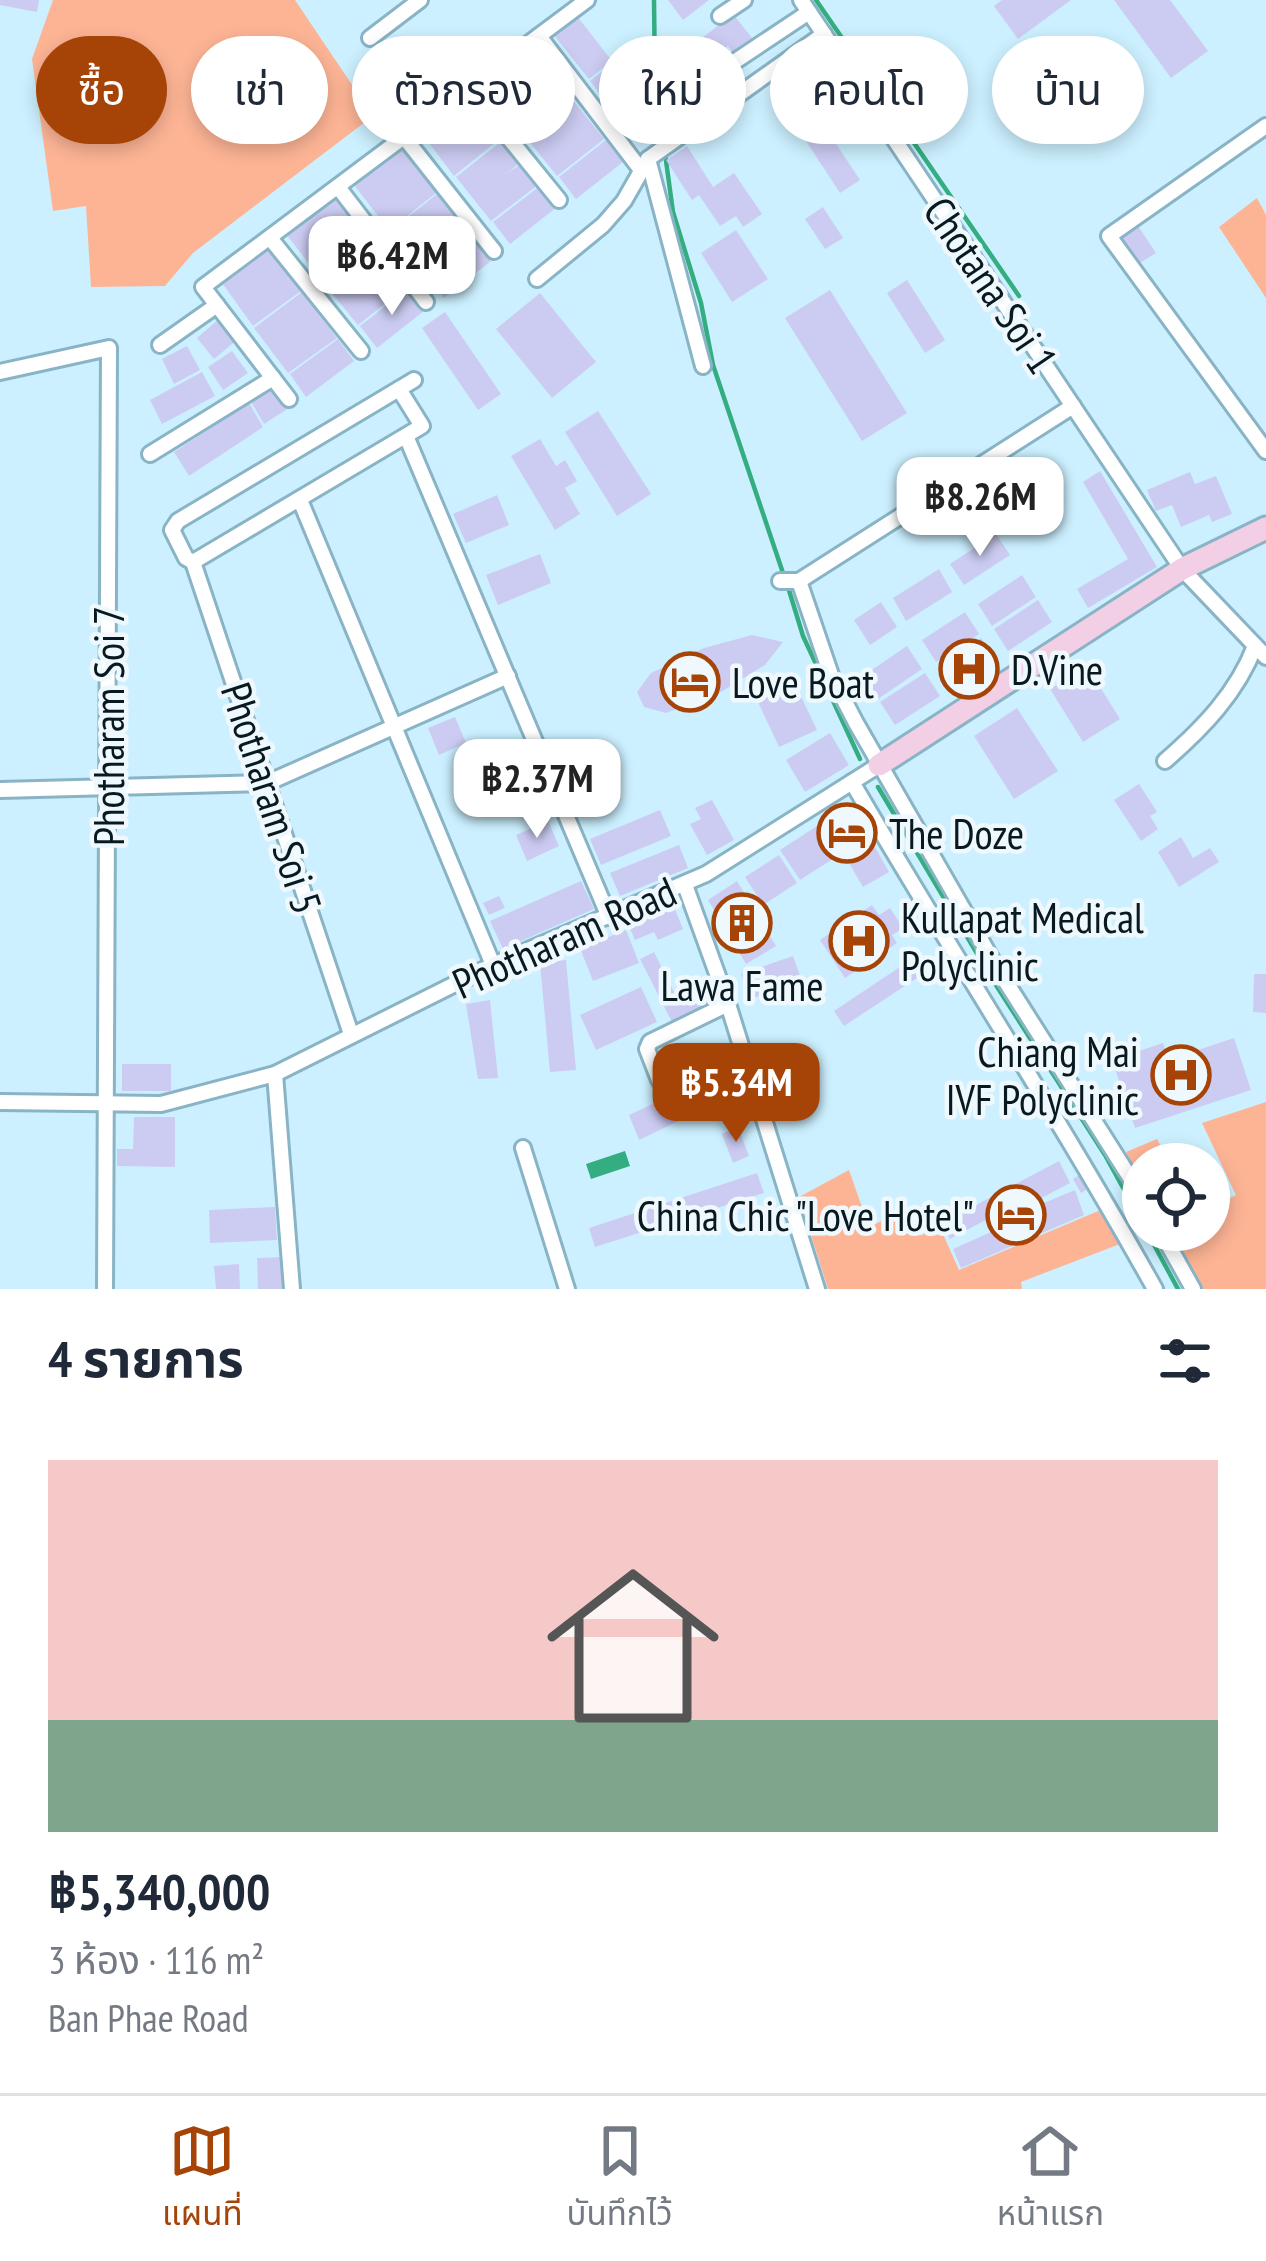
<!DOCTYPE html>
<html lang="th">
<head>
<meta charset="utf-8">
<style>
	:root { --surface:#fff; --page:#f6f6f7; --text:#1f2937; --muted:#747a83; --line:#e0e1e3; --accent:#a64407 }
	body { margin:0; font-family:"PT Sans Narrow","Noto Sans Thai",sans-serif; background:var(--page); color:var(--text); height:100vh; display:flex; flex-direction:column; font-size:45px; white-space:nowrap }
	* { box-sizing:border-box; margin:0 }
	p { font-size:39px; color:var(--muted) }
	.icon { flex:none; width:66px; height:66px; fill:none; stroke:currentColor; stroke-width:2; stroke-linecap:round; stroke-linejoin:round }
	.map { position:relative; height:1289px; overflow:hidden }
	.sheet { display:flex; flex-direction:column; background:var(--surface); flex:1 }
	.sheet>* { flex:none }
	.guide { position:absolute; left:36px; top:36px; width:1194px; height:108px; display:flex; gap:24px }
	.tools { position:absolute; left:1122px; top:1143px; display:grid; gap:24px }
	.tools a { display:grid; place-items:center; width:108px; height:108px; border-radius:50%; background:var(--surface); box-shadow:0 6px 18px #0003; font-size:60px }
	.price { position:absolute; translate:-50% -102px; padding:0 27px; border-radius:24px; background:#fff; color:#222; font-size:39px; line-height:78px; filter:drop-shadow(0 3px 6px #0008) }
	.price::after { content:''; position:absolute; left:50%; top:72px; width:36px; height:27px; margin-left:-18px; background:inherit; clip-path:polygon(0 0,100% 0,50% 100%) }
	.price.active { background:var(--accent); color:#fff }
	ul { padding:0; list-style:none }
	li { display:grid; align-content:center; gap:24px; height:636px; padding:0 48px }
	li span { display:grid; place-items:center; height:372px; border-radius:0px; color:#555 }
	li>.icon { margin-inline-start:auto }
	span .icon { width:216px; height:216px; fill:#fffc; stroke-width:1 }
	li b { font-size:51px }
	h2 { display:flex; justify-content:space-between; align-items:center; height:144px; padding:0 48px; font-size:51px }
	.pill { padding:0 42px; border-radius:54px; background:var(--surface); box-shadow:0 6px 18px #0003; font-size:42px; line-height:108px }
	.pill.active { background:var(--accent); color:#fff }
	.tabs { display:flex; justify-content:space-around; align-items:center; height:168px; border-top:3px solid var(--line); background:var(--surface); font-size:33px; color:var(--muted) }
	.tabs a { display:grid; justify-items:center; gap:6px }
	.tabs .active { color:var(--accent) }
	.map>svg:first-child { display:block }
	.green { fill:#fdb495 }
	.water { fill:#34ad81 }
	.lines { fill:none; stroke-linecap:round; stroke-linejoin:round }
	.stream { stroke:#34ad81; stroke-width:4.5 }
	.building { fill:#ccccf3 }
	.street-casing { stroke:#88b4c6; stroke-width:20 }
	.secondary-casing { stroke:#88b4c6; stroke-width:27 }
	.street { stroke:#fff; stroke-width:14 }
	.secondary { stroke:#f2cfe5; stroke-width:21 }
	.labels { text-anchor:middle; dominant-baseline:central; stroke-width:9; stroke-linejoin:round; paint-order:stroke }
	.street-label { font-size:42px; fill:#081a20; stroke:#eff8fc }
	.poi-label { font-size:42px; fill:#081a20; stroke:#eff8fc; text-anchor:start }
</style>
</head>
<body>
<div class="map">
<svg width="1266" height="1289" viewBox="0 0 1266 1289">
	<rect width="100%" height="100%" fill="#ccf0ff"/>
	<g class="green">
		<path d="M53 0H295L373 116 193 253 165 286 91 287 86 206 53 211 32 59Z"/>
		<path d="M1257 198 1266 215V298L1219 227Z"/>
		<path d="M1266 1102V1289H1200L1168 1230H1209V1209L1236 1195 1202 1123Z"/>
		<path d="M1157 1139 1170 1164H1143V1183L1126 1152Z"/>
		<path d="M849 1170 869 1227 908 1208 921 1236 938 1223 959 1270 1103 1209 1120 1244 1021 1282 1022 1289H828L799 1197Z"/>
	</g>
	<path class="water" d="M625 1151 630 1166 591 1179 586 1164Z"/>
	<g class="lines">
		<g class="stream">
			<path d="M654 0 655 80 673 212 701 303 713 365 784 576"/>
			<path d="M816 0 1019 296"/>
			<path d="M788 587 803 636 860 759"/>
			<path d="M878 787 994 982 1105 1155 1143 1224"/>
			<path d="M1146 1230 1178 1289"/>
		</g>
	</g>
	<g class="building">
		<path d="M0 0H39L37 12 0 5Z"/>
		<path d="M668 0H709L683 20Z"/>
		<path d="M1002 0H1071L1018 39 994 6Z"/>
		<path d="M1114 0H1170L1208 51 1171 78Z"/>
		<path d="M733 14 756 43 737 58 728 46 684 80 671 62Z"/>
		<path d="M577 16 612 61 589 79 554 35Z"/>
		<path d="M533 48 567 93 520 130 485 85Z"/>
		<path d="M613 63 630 85 607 103 590 81Z"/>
		<path d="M467 94 501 138 454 176 420 131Z"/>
		<path d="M569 95 604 139 557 176 521 131Z"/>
		<path d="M809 103 860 180 840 193 789 115Z"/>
		<path d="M503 140 520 162 508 173 522 163 539 184 491 221 456 177Z"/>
		<path d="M606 140 623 162 576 199 559 177Z"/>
		<path d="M687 146 713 187 734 173 762 214 743 227 736 216 720 226 699 195 692 200 666 160Z"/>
		<path d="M401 148 436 193 389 230 354 185Z"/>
		<path d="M540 186 557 207 510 244 493 222Z"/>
		<path d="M437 194 454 216 442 227 456 217 473 238 426 275 409 253 420 242 407 253 390 231Z"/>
		<path d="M334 198 368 242 321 279 286 234Z"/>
		<path d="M823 207 843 238 825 249 805 219Z"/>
		<path d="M1136 223 1156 253 1135 266 1119 244 1121 234Z"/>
		<path d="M736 230 768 279 732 302 701 253Z"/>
		<path d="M474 240 491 261 444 298 427 277Z"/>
		<path d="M370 244 405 288 358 325 322 281Z"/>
		<path d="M268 245 301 291 253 326 220 280Z"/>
		<path d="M907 280 945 340 925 353 887 293Z"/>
		<path d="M407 289 424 311 377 348 360 326Z"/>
		<path d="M830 290 907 413 862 441 785 318Z"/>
		<path d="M302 292 337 338 288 373 254 328Z"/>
		<path d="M540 293 596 362 552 398 496 329Z"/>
		<path d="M445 312 501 394 478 410 422 328Z"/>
		<path d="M219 319 237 340 214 359 197 338Z"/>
		<path d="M338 339 354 361 306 397 290 374Z"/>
		<path d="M187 346 200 370 174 384 162 359Z"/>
		<path d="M232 351 248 373 223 390 208 367Z"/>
		<path d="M202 372 215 396 162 424 150 400Z"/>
		<path d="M275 385 289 408 264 424 250 400Z"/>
		<path d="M249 403 263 427 189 476 174 452Z"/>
		<path d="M598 411 651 494 617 516 565 432Z"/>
		<path d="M540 439 556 466 565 460 577 481 565 488 580 514 555 530 511 456Z"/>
		<path d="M1100 471 1157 567 1088 608 1077 589 1128 559 1083 482Z"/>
		<path d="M1190 472 1195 484 1216 476 1232 514 1212 522 1209 515 1181 527 1172 505 1156 511 1147 490Z"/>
		<path d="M497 495 509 525 466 543 453 514Z"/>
		<path d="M996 534 1010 555 964 585 950 564Z"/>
		<path d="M540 554 551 583 498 605 486 575Z"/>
		<path d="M939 569 952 592 906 621 893 598Z"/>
		<path d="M1022 575 1036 597 992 626 978 604Z"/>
		<path d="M1038 600 1052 622 1008 651 994 629Z"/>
		<path d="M881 602 897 627 870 645 854 620Z"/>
		<path d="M965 612 979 634 936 662 922 640Z"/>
		<path d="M752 635 783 642 765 665 721 692 666 713 644 707 637 692 651 673 704 648Z"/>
		<path d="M981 638 995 659 952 687 938 666Z"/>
		<path d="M907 646 922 669 878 699 863 676Z"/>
		<path d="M1087 666 1120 719 1083 742 1050 689Z"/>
		<path d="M925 673 940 696 895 725 880 702Z"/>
		<path d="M795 684 817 730 779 747 758 702Z"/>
		<path d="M1017 708 1058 771 1014 799 974 736Z"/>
		<path d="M455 717 466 743 439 755 428 728Z"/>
		<path d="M830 733 849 765 805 792 786 760Z"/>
		<path d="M521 763 528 782 499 795 491 776Z"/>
		<path d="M1139 784 1157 812 1150 816 1158 829 1141 841 1114 800Z"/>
		<path d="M712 800 734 840 707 855 690 824 701 819 695 808Z"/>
		<path d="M660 810 671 836 601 865 590 839Z"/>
		<path d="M854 810 871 837 840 856 824 829Z"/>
		<path d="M548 821 559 846 527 861 516 835Z"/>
		<path d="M817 826 836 857 800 880 780 850Z"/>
		<path d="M1181 837 1193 858 1210 848 1219 862 1179 887 1158 852Z"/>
		<path d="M871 840 889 872 863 887 845 856Z"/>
		<path d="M679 845 688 868 620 896 610 873Z"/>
		<path d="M779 855 797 883 763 905 745 877Z"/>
		<path d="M581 881 594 909 503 949 490 921Z"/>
		<path d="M737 881 776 946 746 964 708 900Z"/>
		<path d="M499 896 505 908 489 915 483 903Z"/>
		<path d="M872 905 879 915 890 908 903 928 892 935 897 943 845 978 820 940Z"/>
		<path d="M674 907 683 929 658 940 654 932 635 940 625 917 645 909 648 917Z"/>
		<path d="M626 930 639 963 593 981 580 948Z"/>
		<path d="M654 952 674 992 699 979 710 1003 672 1022 640 959Z"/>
		<path d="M793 956 802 981 750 999 741 974Z"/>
		<path d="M566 960 576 1070 550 1072 540 963Z"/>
		<path d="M909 961 920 976 844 1026 834 1011Z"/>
		<path d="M1254 974H1266V1013L1253 1012Z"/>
		<path d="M641 987 657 1022 596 1050 580 1015Z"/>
		<path d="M490 1000 498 1078 478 1079 466 1004Z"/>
		<path d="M1234 1038 1251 1090 1135 1128 1112 1060 1163 1043 1168 1060Z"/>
		<rect x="122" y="1064" width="49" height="27"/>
		<path d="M684 1089 697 1112 639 1140 629 1115Z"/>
		<path d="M134 1117H175V1167L117 1166V1149H133Z"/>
		<path d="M738 1127 749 1156 733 1163 722 1134Z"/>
		<path d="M1059 1161 1070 1183 1028 1205 1025 1199 950 1239 942 1223Z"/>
		<path d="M757 1173 764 1193 595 1247 589 1228Z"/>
		<path d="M1081 1174 1089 1188 1081 1193 1073 1179Z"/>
		<path d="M1075 1190 1084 1215 961 1268 953 1249 1034 1213 1032 1208Z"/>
		<path d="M275 1207 277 1240 210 1243 209 1210Z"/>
		<path d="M285 1257 286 1289H258L257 1258Z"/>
		<path d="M239 1264 240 1289H216L214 1266Z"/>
	</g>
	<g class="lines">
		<defs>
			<g id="street">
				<path d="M801 0 1182 569 1266 657"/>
				<path d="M720 16 744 0"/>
				<path d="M539 36 641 170"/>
				<path d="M370 38 420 0"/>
				<path d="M469 89 559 200"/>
				<path d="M692 90 809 12"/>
				<path d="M1266 126 1109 236 1266 451"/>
				<path d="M404 137 494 251"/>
				<path d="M648 159 703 366"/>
				<path d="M338 187 426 302"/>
				<path d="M270 238 361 351"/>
				<path d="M537 279 603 225 624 201 648 159 824 34"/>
				<path d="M160 345 217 305"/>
				<path d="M0 372 109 348 105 1289"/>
				<path d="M289 399 203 287 587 0"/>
				<path d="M406 436 609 917"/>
				<path d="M150 454 273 378"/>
				<path d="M300 500 493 965"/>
				<path d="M193 562 422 426 399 389"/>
				<path d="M780 581H799L1073 406"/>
				<path d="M799 581 831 675 856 723 994 963 1143 1198"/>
				<path d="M1165 761C1203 728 1237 693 1255 646"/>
				<path d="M852 782C951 952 1059 1117 1155 1289"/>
				<path d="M0 790 267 783 508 676"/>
				<path d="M685 885 728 1004 817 1289"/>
				<path d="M351 1034 193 562 186 558 172 530 178 521 414 380"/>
				<path d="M275 1074 292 1289"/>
				<path d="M659 1080 647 1049 650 1042 728 1004"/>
				<path d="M0 1102 161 1104 275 1074 493 965 706 874 879 765"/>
				<path d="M523 1148 567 1289"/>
				<path d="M1160 1230 1193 1289"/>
			</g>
			<path id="secondary" d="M879 765 1182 569 1266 528"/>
		</defs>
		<use href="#street" class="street-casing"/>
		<use href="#secondary" class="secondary-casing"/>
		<use href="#street" class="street"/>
		<use href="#secondary" class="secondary"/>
	</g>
	<defs>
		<symbol id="hospital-ring" viewBox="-11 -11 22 22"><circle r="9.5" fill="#eff8fc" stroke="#a64407" stroke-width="1.5"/><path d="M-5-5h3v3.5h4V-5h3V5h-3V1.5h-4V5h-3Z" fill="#a64407"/></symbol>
		<symbol id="hotel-ring" viewBox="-11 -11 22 22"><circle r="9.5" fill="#eff8fc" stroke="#a64407" stroke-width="1.5"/><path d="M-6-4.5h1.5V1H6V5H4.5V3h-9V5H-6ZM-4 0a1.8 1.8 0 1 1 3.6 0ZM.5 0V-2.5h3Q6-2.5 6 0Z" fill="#a64407"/></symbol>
		<symbol id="building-ring" viewBox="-11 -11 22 22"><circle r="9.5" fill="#eff8fc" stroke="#a64407" stroke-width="1.5"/><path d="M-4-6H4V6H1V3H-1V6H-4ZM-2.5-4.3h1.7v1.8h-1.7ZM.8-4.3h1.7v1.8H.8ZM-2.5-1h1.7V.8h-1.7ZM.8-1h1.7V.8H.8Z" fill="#a64407"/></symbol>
	</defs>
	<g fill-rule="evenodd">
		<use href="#hospital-ring" x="936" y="636" width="66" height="66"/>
		<use href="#hotel-ring" x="657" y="649" width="66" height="66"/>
		<use href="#hotel-ring" x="814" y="800" width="66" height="66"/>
		<use href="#building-ring" x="709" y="890" width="66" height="66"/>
		<use href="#hospital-ring" x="826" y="908" width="66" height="66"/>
		<use href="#hospital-ring" x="1148" y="1042" width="66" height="66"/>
		<use href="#hotel-ring" x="983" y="1182" width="66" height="66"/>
	</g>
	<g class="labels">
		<g class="street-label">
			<text transform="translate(991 285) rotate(56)">Chotana Soi 1</text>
			<text transform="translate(108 726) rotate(-90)">Photharam Soi 7</text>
			<text transform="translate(272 798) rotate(72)">Photharam Soi 5</text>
			<text transform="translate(564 937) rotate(-24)">Photharam Road</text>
		</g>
		<g class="poi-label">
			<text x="1011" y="669">D.Vine</text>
			<text x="732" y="682">Love Boat</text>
			<text x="889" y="833">The Doze</text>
			<text x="901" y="917">Kullapat Medical<tspan x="901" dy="48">Polyclinic</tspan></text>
			<text x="742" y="985" text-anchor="middle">Lawa Fame</text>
			<text x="1139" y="1051" text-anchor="end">Chiang Mai<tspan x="1139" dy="48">IVF Polyclinic</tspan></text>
			<text x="974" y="1215" text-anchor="end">China Chic "Love Hotel"</text>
		</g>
	</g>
</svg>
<div class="tools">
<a><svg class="icon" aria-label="locate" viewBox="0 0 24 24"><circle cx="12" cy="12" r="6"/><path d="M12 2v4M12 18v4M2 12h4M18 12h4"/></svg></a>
</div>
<b class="price" style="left:392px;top:318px">฿6.42M</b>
<b class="price" style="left:980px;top:559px">฿8.26M</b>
<b class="price" style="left:537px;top:841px">฿2.37M</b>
<b class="price active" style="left:736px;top:1145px">฿5.34M</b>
<div class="guide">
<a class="pill active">ซื้อ</a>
<a class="pill">เช่า</a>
<a class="pill">ตัวกรอง</a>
<a class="pill">ใหม่</a>
<a class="pill">คอนโด</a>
<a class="pill">บ้าน</a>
</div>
</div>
<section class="sheet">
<h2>4 รายการ<svg class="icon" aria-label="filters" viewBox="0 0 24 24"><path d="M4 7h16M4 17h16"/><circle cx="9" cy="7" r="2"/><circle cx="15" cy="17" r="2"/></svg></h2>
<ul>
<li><span style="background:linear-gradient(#f6c9c9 70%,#7fa58c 0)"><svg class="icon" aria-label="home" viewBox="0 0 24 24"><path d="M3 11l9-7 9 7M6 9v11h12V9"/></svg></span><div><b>฿5,340,000</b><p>3 ห้อง · 116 m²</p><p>Ban Phae Road</p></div></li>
</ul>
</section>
<nav class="tabs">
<a class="active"><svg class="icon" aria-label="map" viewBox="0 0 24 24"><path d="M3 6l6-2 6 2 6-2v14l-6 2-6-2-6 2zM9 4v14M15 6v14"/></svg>แผนที่</a>
<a><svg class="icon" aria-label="saved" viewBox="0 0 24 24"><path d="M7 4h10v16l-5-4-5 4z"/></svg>บันทึกไว้</a>
<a><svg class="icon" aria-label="home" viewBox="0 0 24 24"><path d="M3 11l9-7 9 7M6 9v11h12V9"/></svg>หน้าแรก</a>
</nav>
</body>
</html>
